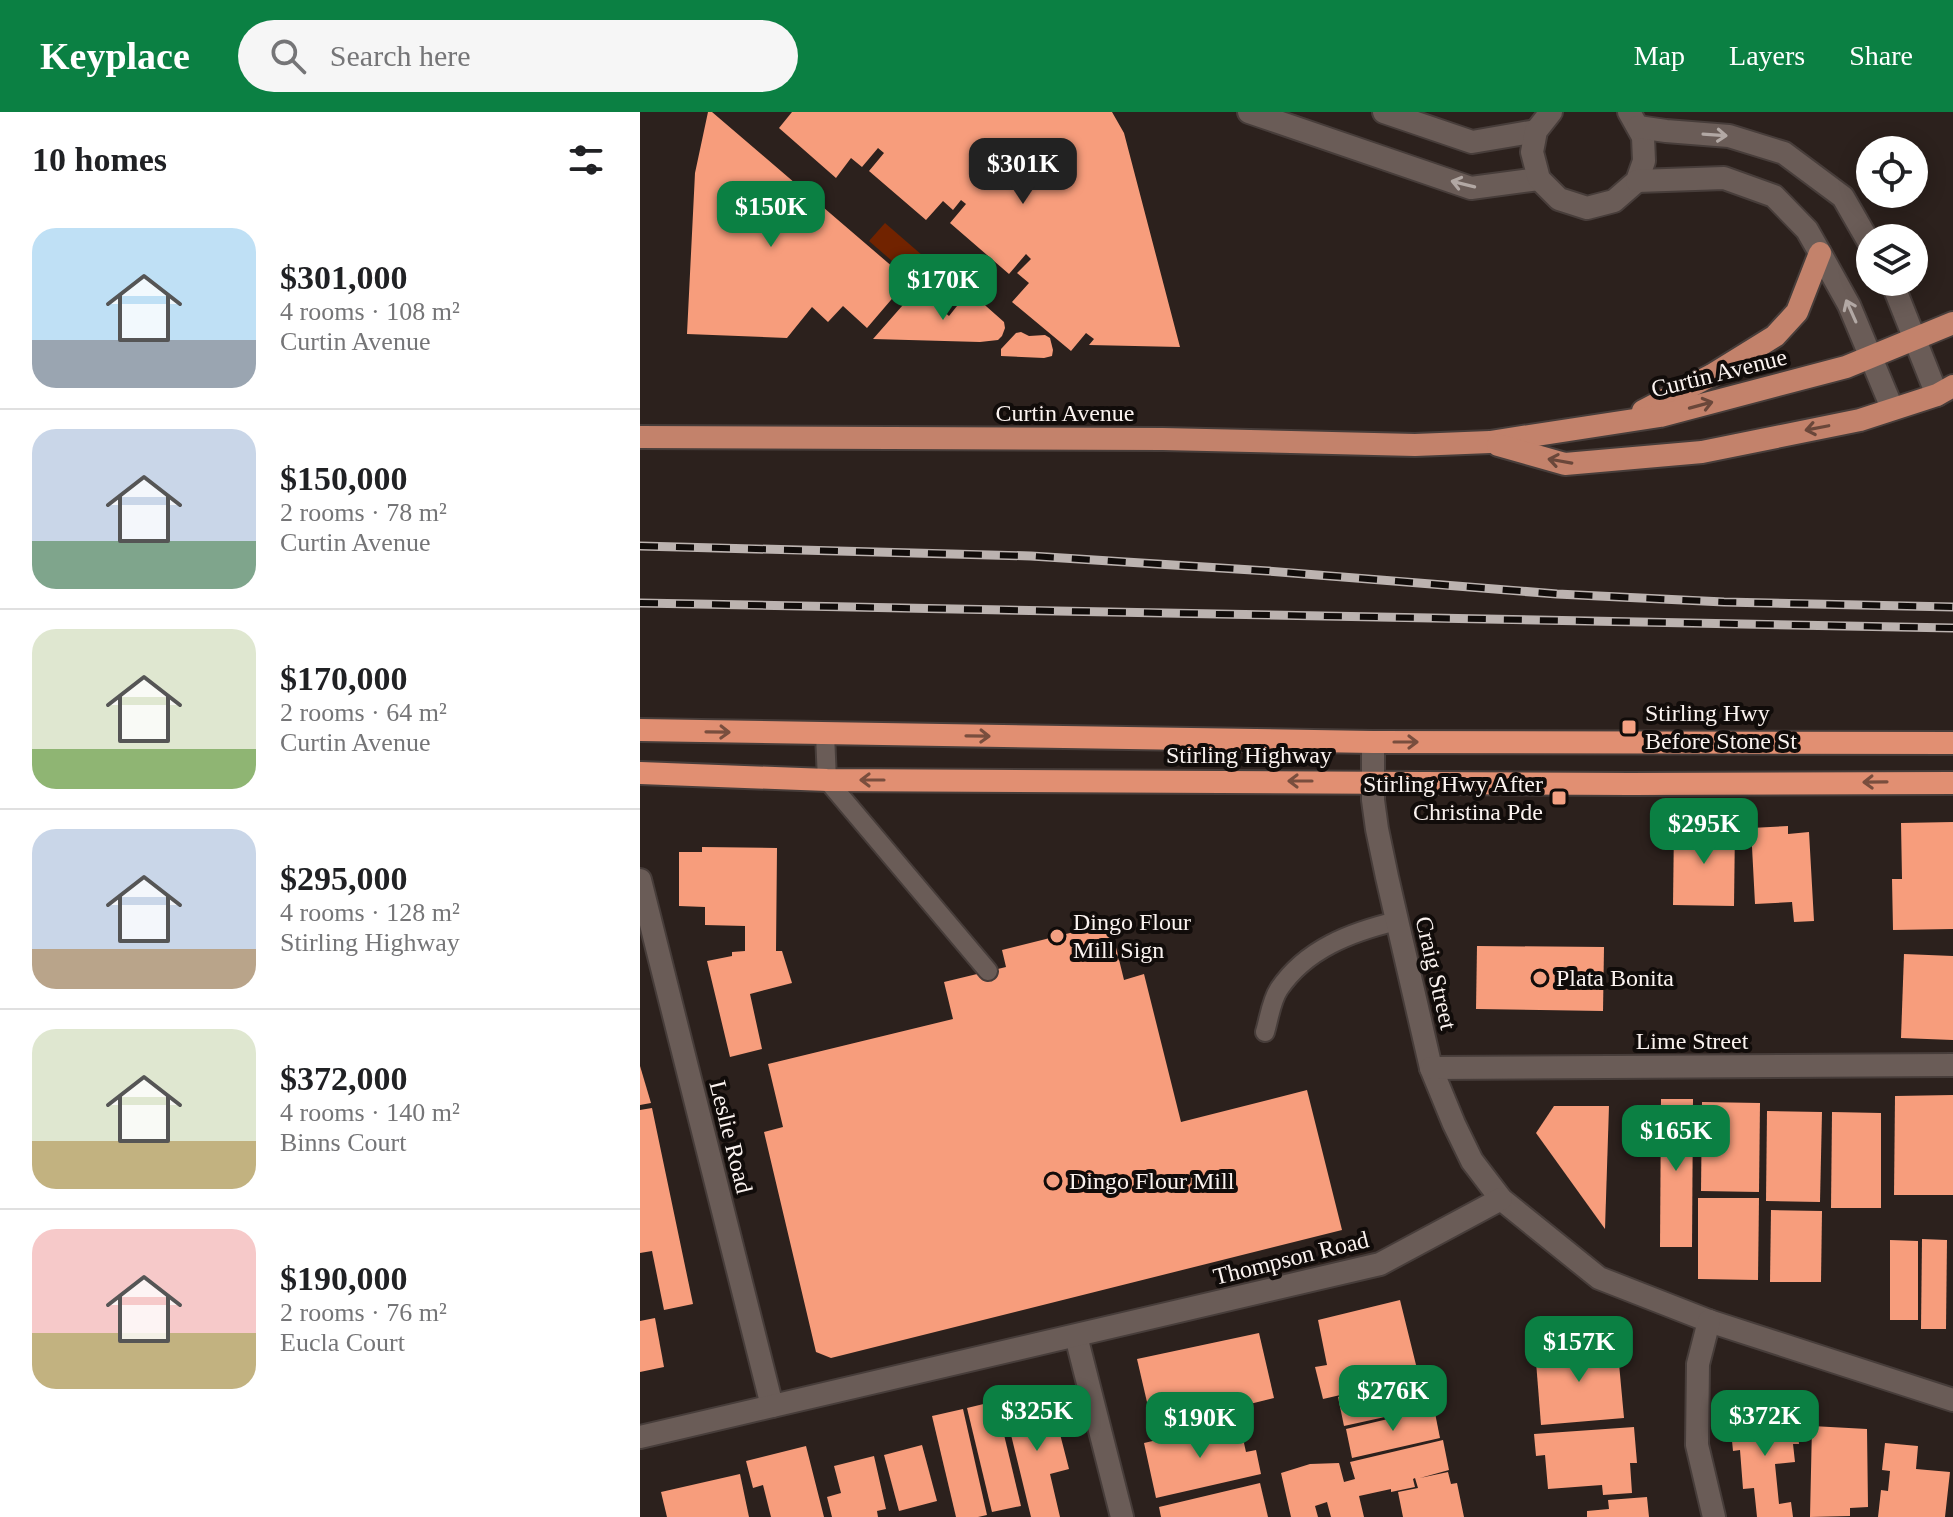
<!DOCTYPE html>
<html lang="en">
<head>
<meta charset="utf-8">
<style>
	:root { --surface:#fff; --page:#f6f6f6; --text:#202124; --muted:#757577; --line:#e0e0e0; --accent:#0b8043 }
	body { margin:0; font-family:"Times New Roman",serif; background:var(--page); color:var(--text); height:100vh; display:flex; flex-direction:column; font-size:30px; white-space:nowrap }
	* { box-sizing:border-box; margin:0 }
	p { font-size:26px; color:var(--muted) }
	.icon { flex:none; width:44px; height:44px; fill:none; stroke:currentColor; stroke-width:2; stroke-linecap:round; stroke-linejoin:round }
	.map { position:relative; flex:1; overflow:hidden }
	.panel { display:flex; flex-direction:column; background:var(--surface); width:640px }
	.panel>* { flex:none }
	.buttons { position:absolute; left:1216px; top:24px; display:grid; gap:16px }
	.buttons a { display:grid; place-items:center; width:72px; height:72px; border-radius:50%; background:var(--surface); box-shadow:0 4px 20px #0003; font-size:40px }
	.price { position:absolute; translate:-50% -68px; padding:0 18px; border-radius:16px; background:var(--accent); color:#fff; font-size:26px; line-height:52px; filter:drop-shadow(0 2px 4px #0008) }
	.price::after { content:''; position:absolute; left:50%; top:48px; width:24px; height:18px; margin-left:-12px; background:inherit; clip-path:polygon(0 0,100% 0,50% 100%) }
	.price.current { background:#222; color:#fff }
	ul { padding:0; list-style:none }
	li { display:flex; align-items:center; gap:24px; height:200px; padding:0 32px }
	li+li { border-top:2px solid var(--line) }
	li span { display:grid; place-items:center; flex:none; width:224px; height:160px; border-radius:24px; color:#555 }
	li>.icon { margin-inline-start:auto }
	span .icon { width:96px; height:96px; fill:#fffc; stroke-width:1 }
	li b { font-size:34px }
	h2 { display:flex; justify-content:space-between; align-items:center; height:96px; padding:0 32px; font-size:34px }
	header { display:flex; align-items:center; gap:48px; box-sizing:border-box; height:112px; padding:0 40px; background:var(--accent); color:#fff }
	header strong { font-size:38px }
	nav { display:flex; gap:44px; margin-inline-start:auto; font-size:28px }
	.search { width:560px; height:72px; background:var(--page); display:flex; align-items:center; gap:20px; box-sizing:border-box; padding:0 28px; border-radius:44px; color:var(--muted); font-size:30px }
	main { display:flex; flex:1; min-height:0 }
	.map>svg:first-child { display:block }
	.water { fill:#712300 }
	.building { fill:#f79d7c }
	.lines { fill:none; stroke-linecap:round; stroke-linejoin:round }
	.service-casing { stroke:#473d3a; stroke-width:22 }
	.minor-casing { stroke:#473d3a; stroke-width:26 }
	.primary-casing { stroke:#473d3a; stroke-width:26 }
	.trunk-casing { stroke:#473d3a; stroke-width:26 }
	.service { stroke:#6a5c57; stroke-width:18 }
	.minor { stroke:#6a5c57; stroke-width:22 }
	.primary { stroke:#c3826b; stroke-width:22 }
	.trunk { stroke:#e18f72; stroke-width:22 }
	.rail-casing { stroke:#bcb3b0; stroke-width:9 }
	.rail { stroke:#110c0a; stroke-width:6; stroke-dasharray:18; stroke-linecap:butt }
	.oneway { stroke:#b2a8a4 }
	.oneway2 { stroke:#6a473a }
	.oneway3 { stroke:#794e3e }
	.poi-dot { fill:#f3a082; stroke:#110c0a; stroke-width:3 }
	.labels { text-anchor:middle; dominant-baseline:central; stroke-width:8; stroke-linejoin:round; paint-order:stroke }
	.street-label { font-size:24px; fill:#fbf3f0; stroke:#110c0a }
	.poi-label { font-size:24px; fill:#fbf3f0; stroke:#110c0a; text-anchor:start }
</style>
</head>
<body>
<header>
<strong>Keyplace</strong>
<div class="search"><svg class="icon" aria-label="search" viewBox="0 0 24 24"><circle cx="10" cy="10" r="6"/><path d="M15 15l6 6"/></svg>Search here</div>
<nav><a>Map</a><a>Layers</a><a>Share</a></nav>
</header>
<main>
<section class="panel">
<h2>10 homes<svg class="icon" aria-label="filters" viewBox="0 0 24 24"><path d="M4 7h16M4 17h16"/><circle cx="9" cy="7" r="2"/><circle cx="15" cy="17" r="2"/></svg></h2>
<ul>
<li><span style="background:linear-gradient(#bfe0f5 70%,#9aa5b1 0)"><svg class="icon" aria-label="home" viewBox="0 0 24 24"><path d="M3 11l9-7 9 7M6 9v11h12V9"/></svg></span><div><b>$301,000</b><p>4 rooms · 108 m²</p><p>Curtin Avenue</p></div></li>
<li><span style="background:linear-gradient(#c9d6e8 70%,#7fa58c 0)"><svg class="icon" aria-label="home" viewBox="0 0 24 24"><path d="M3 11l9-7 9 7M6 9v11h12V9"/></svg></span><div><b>$150,000</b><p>2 rooms · 78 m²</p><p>Curtin Avenue</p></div></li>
<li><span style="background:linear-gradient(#dfe7d0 75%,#8fb573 0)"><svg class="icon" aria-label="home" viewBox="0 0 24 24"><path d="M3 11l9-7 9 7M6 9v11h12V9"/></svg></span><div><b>$170,000</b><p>2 rooms · 64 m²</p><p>Curtin Avenue</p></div></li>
<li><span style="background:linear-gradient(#c9d6e8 75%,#b9a48a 0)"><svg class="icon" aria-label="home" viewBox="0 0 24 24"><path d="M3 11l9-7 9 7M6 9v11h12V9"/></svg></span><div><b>$295,000</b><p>4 rooms · 128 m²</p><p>Stirling Highway</p></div></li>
<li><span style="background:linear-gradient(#dfe7d0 70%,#c2b280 0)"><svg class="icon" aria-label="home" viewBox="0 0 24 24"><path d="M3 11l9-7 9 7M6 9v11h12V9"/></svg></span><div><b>$372,000</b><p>4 rooms · 140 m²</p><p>Binns Court</p></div></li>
<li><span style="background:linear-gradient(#f6c9c9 65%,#c2b280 0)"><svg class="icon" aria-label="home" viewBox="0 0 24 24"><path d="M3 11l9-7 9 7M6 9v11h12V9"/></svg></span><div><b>$190,000</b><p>2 rooms · 76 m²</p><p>Eucla Court</p></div></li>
</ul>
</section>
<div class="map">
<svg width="1313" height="1405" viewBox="0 0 1313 1405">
	<rect width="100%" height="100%" fill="#2c211d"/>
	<path class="water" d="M245 111 305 163 289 181 229 129Z"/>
	<g class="building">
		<path d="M68 0H72L268 168 227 216 203 194 188 210 172 195 147 226 47 222 55 61Z"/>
		<path d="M152 0H472L484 21 540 235 449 233 454 227 446 221 431 239 372 190 389 171 377 161 391 147 386 142 369 162 310 111 326 92 321 88 313 98 303 89 286 108 229 59 244 41 238 36 222 55 211 46 196 66 139 16Z"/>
		<path d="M277 177 309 204 329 179 364 210 365 216 362 224 358 228 340 230 233 227Z"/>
		<path d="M381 220 389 224 405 223 410 226 413 238 412 244 404 246 361 244V237L376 221Z"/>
		<path d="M1313 710V817L1253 818 1252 767H1262L1261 711Z"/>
		<path d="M1034 713 1095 714 1094 794 1033 793Z"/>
		<path d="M1148 714V722L1169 720 1174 809 1154 810 1152 790 1115 792 1111 716Z"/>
		<path d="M62 735 137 736 136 839H142L152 871 110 882 122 937 90 945 67 849 92 844V840L105 839V814L65 813V795L39 794V740H62Z"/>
		<path d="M470 811 484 868 504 862 541 1010 667 978 702 1118 191 1246 176 1240 124 1020 143 1015 128 952 313 907 304 870 366 855 362 838Z"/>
		<path d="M837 834 964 835 963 899 836 897Z"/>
		<path d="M1264 842 1313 844V928L1261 926Z"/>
		<path d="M0 954 11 991 0 993Z"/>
		<path d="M1313 983V1083H1254L1255 984Z"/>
		<path d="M1021 987H1053L1052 1135H1020Z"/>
		<path d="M1062 990 1120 991 1119 1080 1061 1079Z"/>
		<path d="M914 994H969L965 1117 896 1021Z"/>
		<path d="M12 996 53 1192 24 1198 12 1139 0 1141V998Z"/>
		<path d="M1127 999 1182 1000 1180 1090 1126 1089Z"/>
		<path d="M1192 1000 1241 1001V1096H1191Z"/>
		<path d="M1058 1086H1119L1118 1168 1058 1167Z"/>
		<path d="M1131 1098 1182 1099 1181 1170H1130Z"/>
		<path d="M1282 1127 1307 1128 1306 1217H1281Z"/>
		<path d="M1250 1128 1278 1129V1208H1250Z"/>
		<path d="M760 1188 779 1265 683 1287 675 1255 687 1253 678 1208Z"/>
		<path d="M15 1206 24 1255 0 1260V1209Z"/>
		<path d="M619 1221 634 1286 513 1316 497 1247Z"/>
		<path d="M977 1230 984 1306 901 1313 895 1237Z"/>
		<path d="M783 1266 790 1295 704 1314 698 1285Z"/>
		<path d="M390 1287 391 1292 411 1287 429 1357 410 1362 420 1405H391L364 1294Z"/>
		<path d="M356 1289 381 1394 352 1400 327 1296Z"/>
		<path d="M794 1296 800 1326 712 1346 706 1317Z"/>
		<path d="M323 1297 347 1403 338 1405H316L292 1304Z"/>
		<path d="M1156 1302 1159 1332H1153L1155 1350 1135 1352 1139 1392 1151 1390 1153 1405H1117L1114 1376 1103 1377 1100 1338 1093 1339 1090 1308Z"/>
		<path d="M599 1309 606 1340 616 1338 621 1362 516 1386 504 1331Z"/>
		<path d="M1172 1314 1227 1317 1228 1395 1210 1396V1404L1170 1405Z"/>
		<path d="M994 1315 997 1351H990L992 1381 963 1383 962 1373 908 1377 905 1343 896 1344 894 1322Z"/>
		<path d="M803 1328 809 1358 780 1366 808 1360 811 1372 817 1371 824 1405H763L758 1380 778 1376 775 1366 773 1367 775 1375 751 1380V1377L719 1384 724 1405H691L687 1390 675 1394 678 1405H651L641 1361 670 1352 699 1351 704 1370 715 1367 710 1350Z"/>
		<path d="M1245 1331 1278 1334 1276 1357 1310 1360 1305 1405H1238L1241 1378 1248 1379 1250 1359 1242 1358Z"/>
		<path d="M282 1333 297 1389 259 1399 244 1343Z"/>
		<path d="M166 1334 184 1405H131L123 1373 113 1376 106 1349Z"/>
		<path d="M234 1344 246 1397 237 1399 238 1405H192L187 1385 201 1381 194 1354Z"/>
		<path d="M100 1362 109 1405H27L21 1380Z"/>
		<path d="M620 1371 628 1405H521L519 1395Z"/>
		<path d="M1007 1385 1009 1405H947V1399L969 1397 968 1388Z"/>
	</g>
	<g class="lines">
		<defs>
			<g id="service">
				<path d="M185 622 187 668 348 859"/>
				<path d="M625 920C629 907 631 889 639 877 666 837 711 820 757 809"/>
			</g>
			<g id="minor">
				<path d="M609 0 831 76 899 67"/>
				<path d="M744 0 832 30 896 19"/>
				<path d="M911 0 896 19 892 40 899 67 919 87 947 96 974 89 997 69 1004 49 1003 25 989 0"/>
				<path d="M998 15 1026 19 1089 24 1144 41 1203 85 1230 132"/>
				<path d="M997 69 1084 66 1134 84 1167 118 1180 141 1209 193 1252 296"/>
				<path d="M1252 170 1297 283"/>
				<path d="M733 630V688L737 717 747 765 791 956 814 1012 832 1049 861 1087 959 1166 1069 1209 1313 1288"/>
				<path d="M0 768 132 1294"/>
				<path d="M791 956 1313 953"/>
				<path d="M1069 1209 1058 1252 1057 1333 1074 1405"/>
				<path d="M436 1224 482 1405"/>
				<path d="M0 1325 740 1152 861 1087"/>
			</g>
			<g id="primary">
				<path d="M1003 299 1072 263 1135 224 1157 200 1180 141"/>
				<path d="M0 325 523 327 775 333 850 330 1020 304 1206 255 1313 211"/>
				<path d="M858 333 925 352 1062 340 1220 308 1297 283 1313 274"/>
			</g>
			<g id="trunk">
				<path d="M0 618 733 630 1313 631"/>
				<path d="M0 661 187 668 990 672 1313 671"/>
			</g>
		</defs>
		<use href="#service" class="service-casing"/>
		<use href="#minor" class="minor-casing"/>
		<use href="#primary" class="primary-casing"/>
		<use href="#trunk" class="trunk-casing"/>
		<use href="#service" class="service"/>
		<use href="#minor" class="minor"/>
		<use href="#primary" class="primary"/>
		<use href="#trunk" class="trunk"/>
		<defs>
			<g id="rail">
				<path d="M0 434 391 444 628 459 917 482 1084 490 1313 495"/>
				<path d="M0 491 1313 516"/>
			</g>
		</defs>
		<use href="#rail" class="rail-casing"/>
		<use href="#rail" class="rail"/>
	</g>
	<defs><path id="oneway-shaft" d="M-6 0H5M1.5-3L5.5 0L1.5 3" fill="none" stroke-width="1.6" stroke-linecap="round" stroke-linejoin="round" transform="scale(2)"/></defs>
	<g class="oneway">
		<use href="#oneway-shaft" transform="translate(1075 23) rotate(4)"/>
		<use href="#oneway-shaft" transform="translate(823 72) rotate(-166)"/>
		<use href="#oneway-shaft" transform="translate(1211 199) rotate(-114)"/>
	</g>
	<g class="oneway2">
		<use href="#oneway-shaft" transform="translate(1061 293) rotate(-15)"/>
		<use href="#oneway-shaft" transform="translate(1177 316) rotate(169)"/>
		<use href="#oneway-shaft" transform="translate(920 349) rotate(-170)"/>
	</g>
	<g class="oneway3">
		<use href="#oneway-shaft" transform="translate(78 620) rotate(1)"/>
		<use href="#oneway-shaft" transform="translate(338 624) rotate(1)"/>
		<use href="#oneway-shaft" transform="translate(766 630)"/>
		<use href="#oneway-shaft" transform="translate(232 668) rotate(-180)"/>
		<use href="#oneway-shaft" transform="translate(660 669) rotate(-180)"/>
		<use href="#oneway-shaft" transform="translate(1235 670) rotate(179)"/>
	</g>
	<g class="poi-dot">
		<rect x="981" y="607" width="16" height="16" rx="4"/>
		<rect x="911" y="678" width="16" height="16" rx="4"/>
		<circle cx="417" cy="824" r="8"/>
		<circle cx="900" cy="866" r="8"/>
		<circle cx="413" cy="1069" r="8"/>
	</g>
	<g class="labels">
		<g class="street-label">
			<text transform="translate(1079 261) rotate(-14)">Curtin Avenue</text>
			<text x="425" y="301">Curtin Avenue</text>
			<text x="609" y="643">Stirling Highway</text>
			<text transform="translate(796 861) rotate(77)">Craig Street</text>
			<text x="1052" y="929">Lime Street</text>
			<text transform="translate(91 1025) rotate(76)">Leslie Road</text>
			<text transform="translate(651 1146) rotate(-14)">Thompson Road</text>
		</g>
		<g class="poi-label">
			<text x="1005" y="601">Stirling Hwy<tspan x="1005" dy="28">Before Stone St</tspan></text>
			<text x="903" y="672" text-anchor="end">Stirling Hwy After<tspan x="903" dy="28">Christina Pde</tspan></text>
			<text x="433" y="810">Dingo Flour<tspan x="433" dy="28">Mill Sign</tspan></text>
			<text x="916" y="866">Plata Bonita</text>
			<text x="429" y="1069">Dingo Flour Mill</text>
		</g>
	</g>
</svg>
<div class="buttons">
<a><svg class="icon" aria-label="locate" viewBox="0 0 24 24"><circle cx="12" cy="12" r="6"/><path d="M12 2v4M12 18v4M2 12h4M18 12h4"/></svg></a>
<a><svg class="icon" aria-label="layers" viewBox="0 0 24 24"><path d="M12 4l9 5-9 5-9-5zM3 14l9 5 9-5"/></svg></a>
</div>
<b class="price current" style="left:383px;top:94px">$301K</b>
<b class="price" style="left:131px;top:137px">$150K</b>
<b class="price" style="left:303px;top:210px">$170K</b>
<b class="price" style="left:1064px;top:754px">$295K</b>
<b class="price" style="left:1036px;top:1061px">$165K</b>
<b class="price" style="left:939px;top:1272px">$157K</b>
<b class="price" style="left:753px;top:1321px">$276K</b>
<b class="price" style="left:397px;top:1341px">$325K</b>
<b class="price" style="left:1125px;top:1346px">$372K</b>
<b class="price" style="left:560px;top:1348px">$190K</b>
</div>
</main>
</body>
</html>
